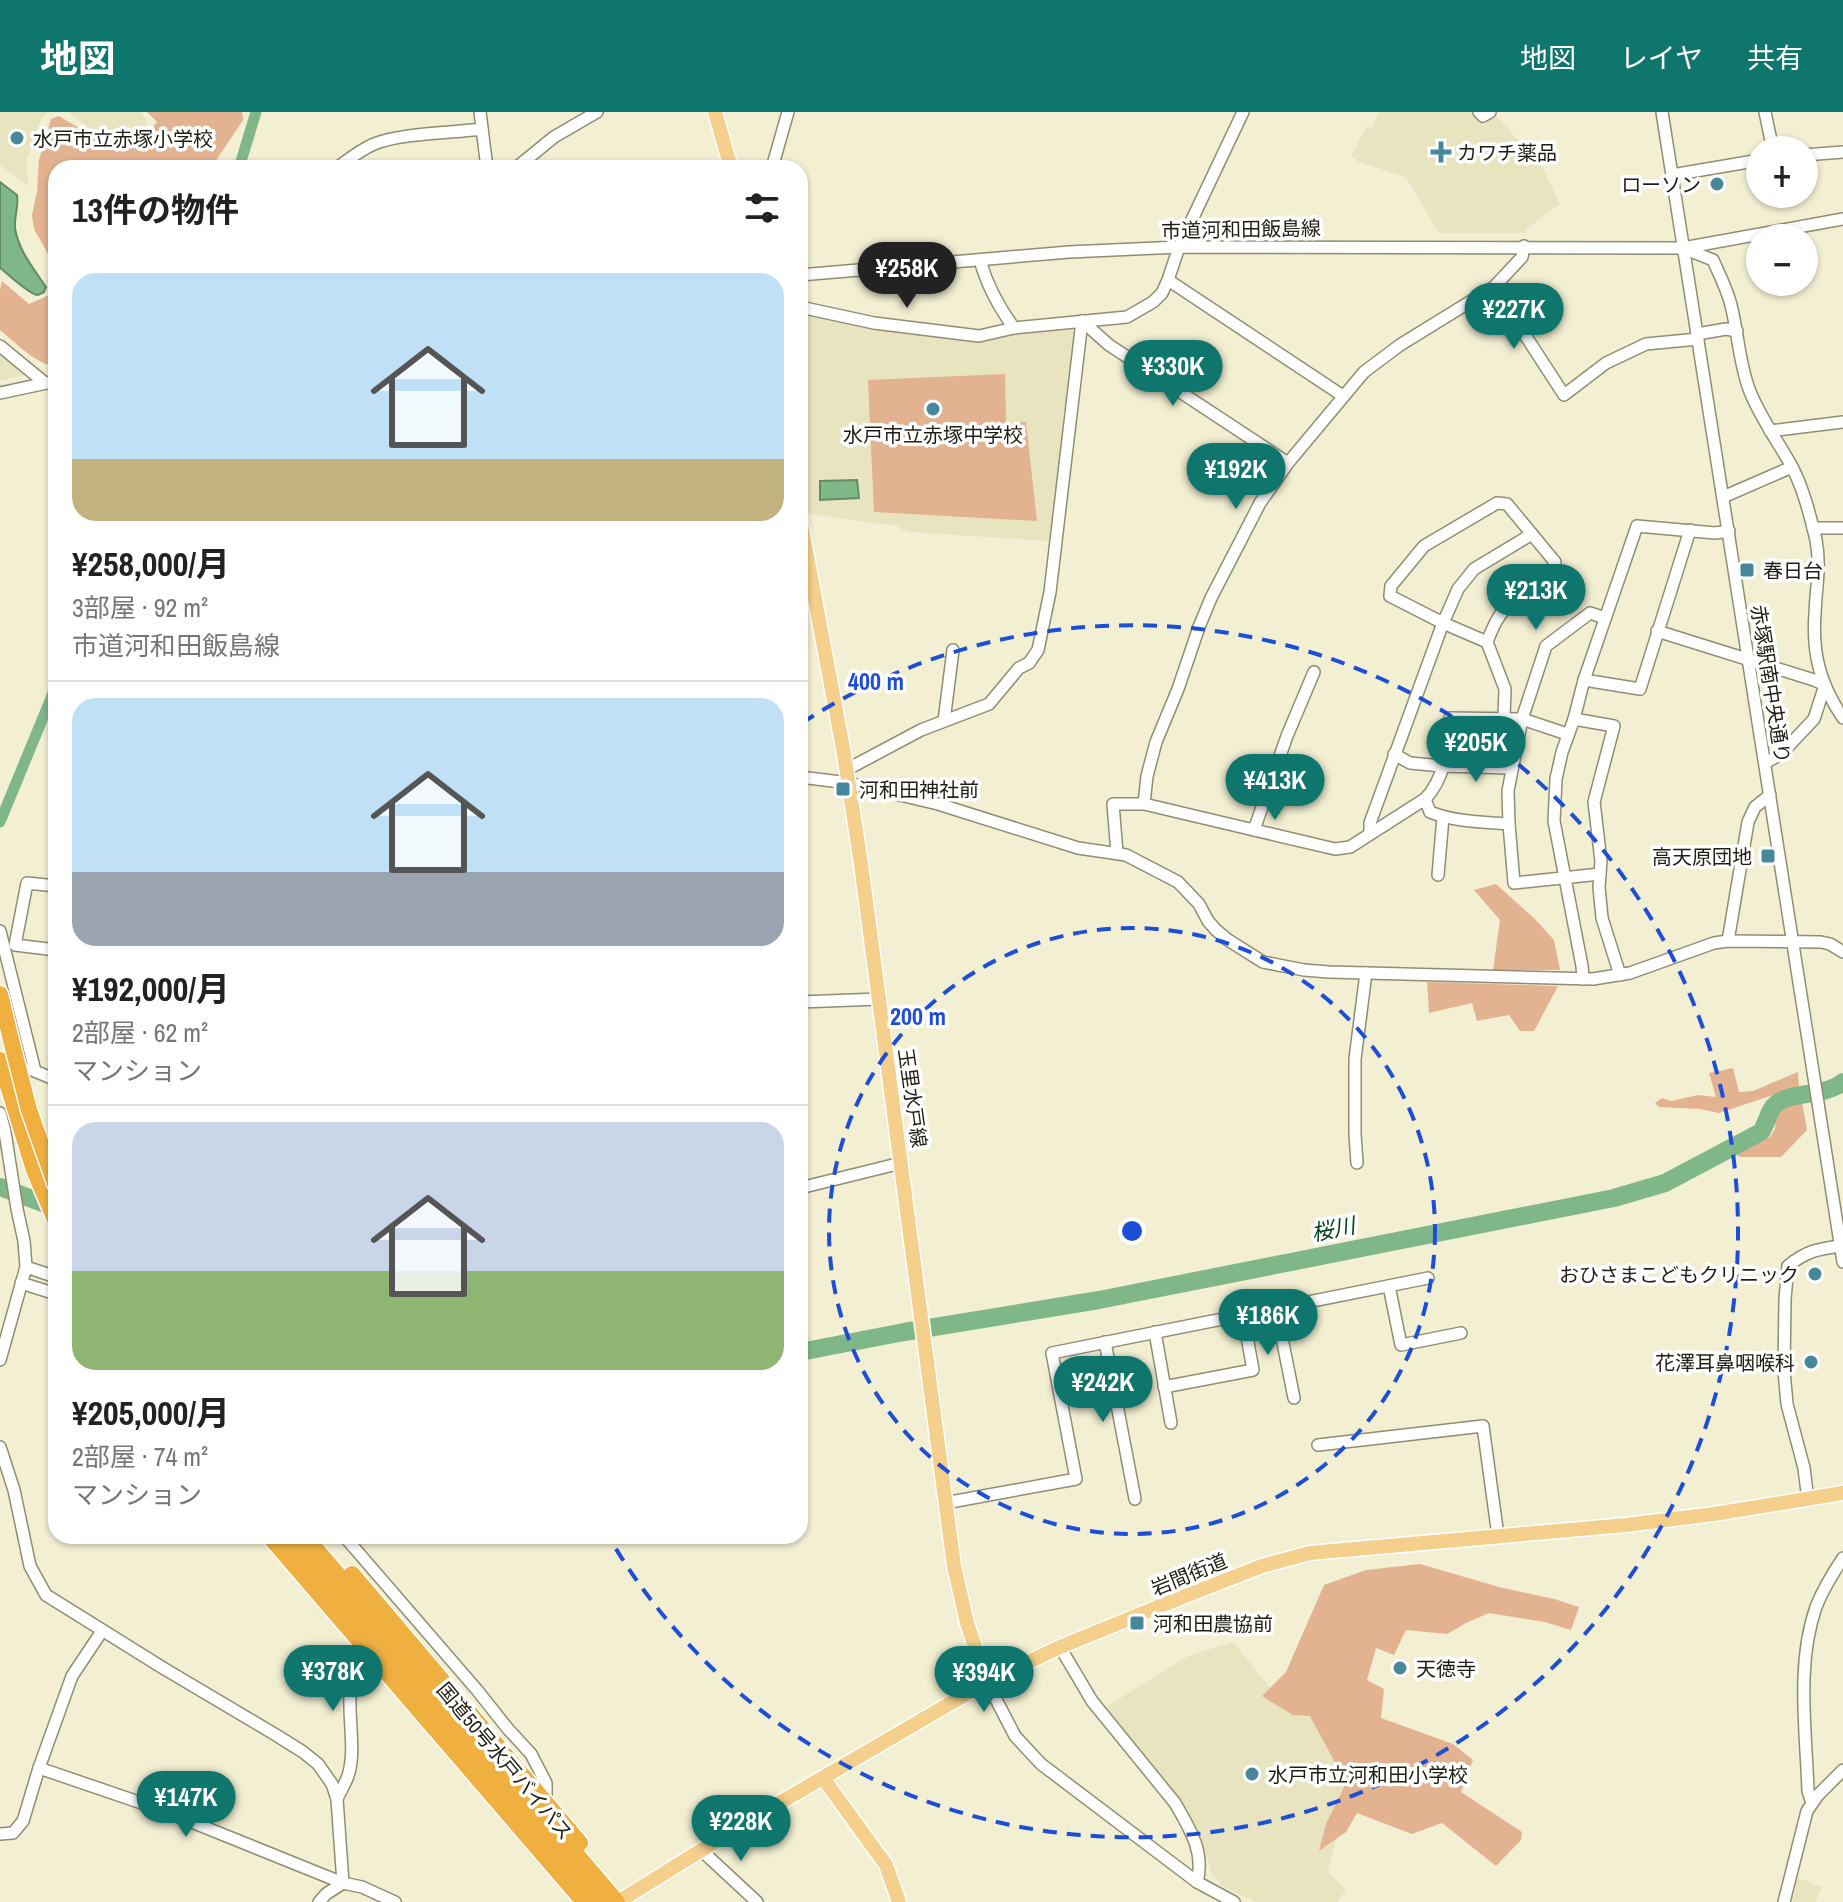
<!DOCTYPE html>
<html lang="ja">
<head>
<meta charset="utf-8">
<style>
	:root { --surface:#fff; --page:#f2f2f2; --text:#222; --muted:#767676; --line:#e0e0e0; --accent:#0f766e }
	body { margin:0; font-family:"Archivo Narrow","Noto Sans JP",sans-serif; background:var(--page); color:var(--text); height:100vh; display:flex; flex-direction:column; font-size:30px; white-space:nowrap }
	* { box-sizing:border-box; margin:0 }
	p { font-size:26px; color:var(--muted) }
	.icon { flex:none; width:44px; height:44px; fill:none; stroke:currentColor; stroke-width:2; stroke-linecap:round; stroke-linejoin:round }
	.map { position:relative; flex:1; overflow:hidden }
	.side { position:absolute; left:48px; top:48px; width:760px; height:1384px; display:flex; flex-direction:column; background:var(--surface); border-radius:24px; box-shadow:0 2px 6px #0004 }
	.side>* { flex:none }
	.tools { position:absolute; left:1746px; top:24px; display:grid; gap:16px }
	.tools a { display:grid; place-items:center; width:72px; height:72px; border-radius:50%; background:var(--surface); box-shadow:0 2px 6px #0004; font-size:40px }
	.price { position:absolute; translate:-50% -68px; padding:0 18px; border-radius:28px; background:var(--accent); color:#fff; font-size:26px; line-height:52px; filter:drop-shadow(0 2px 4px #0008) }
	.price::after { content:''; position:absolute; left:50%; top:48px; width:24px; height:18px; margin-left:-12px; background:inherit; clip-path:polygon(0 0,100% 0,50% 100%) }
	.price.current { background:#222; color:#fff }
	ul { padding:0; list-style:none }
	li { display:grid; align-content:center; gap:16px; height:424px; padding:0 24px }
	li+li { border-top:2px solid var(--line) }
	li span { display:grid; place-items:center; height:248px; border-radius:24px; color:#555 }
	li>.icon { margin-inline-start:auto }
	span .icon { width:144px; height:144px; fill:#fffc; stroke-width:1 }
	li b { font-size:34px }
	h2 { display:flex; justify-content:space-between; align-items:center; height:96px; padding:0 24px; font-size:34px }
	header { display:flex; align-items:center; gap:48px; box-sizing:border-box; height:112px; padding:0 40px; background:var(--accent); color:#fff }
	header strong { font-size:38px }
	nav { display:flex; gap:44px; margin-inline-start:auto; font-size:28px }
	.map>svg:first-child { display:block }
	.built { fill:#e8e4c0 }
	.green { fill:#e3b291 }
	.water { fill:#80b789; stroke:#638966; stroke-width:2 }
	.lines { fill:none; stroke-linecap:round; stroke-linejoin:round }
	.canal { stroke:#80b789; stroke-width:11 }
	.river { stroke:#80b789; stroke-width:18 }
	.minor-casing { stroke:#908d73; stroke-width:14 }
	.major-casing { stroke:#fff; stroke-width:17 }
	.highway-casing { stroke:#fff; stroke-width:19 }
	.minor { stroke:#fff; stroke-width:11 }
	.major { stroke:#f5d08c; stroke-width:14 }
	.highway { stroke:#efb040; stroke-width:16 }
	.highway-bridge-casing { stroke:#fff; stroke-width:19; stroke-linecap:butt }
	.highway-bridge { stroke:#efb040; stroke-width:16 }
	.ring { fill:none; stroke:#1d4ed8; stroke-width:4; stroke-dasharray:14 10 }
	.poi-dot { fill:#47879b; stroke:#fff; stroke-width:3 }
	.labels { text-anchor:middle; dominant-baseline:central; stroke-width:7; stroke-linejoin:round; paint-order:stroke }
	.poi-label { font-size:20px; fill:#1f1d13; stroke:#fff; text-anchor:start }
	.street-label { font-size:20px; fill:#1f1d13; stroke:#fff }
	.water-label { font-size:22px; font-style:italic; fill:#014419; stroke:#fff }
	.centre { fill:#1d4ed8; stroke:#fff; stroke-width:4 }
	.ring-label { font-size:24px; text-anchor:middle; font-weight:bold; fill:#1d4ed8; stroke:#fff; stroke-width:7; stroke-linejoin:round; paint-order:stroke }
</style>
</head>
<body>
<header>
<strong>地図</strong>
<nav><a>地図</a><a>レイヤ</a><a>共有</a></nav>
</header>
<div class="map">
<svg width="1843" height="1790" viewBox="0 0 1843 1790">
	<rect width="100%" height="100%" fill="#f2efd3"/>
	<g class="built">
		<path d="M0 0H50L42 5 27 47 28 74 0 53Z"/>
		<path d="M69 0H141L146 7 147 18 122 23 95 22Z"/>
		<path d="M1379 0H1476L1485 11 1495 2 1543 56 1560 92 1526 117V121H1439L1406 65 1359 50 1351 44 1367 14 1371 17Z"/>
		<path d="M800 199 934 223 1076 215 1049 429 909 420 899 416 898 413 880 412 810 402 806 397 800 366Z"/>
		<path d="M0 240 25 260 24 263 0 269Z"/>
		<path d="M1233 1530 1287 1596 1299 1588 1344 1652 1347 1679 1328 1760 1346 1778 1337 1790H1256L1222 1774 1212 1762 1201 1724 1186 1695 1106 1595 1188 1544Z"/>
		<path d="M1798 1766 1822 1775 1815 1789 1816 1790H1792Z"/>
	</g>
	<g class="green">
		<path d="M147 0H242L243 8 211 56H56V156L34 117 32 103 37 80 39 48 51 7 59 4 102 30 133 26 148 21 157 10Z"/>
		<path d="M2 169 29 192 56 180V255C36 252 16 231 0 218V178Z"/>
		<path d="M1005 262 1006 311 1026 310 1037 409 874 400 868 268Z"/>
		<path d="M1496 772 1535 807 1554 828 1560 858H1493L1500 808 1474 778Z"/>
		<path d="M1427 870 1558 874 1534 919H1520L1509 903 1477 909 1472 891 1429 901Z"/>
		<path d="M1733 956 1739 980 1753 979 1798 960 1799 977 1785 979 1719 1001 1700 997 1659 995 1655 991 1662 986 1671 989 1698 983 1716 985 1709 961Z"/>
		<path d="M1802 990 1807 1018 1781 1045H1739L1738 1042 1770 1025 1775 1017 1776 999 1780 995Z"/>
		<path d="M1420 1452 1499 1475 1554 1487 1579 1495 1571 1518 1545 1510 1489 1501 1466 1511 1447 1522 1406 1518 1394 1543 1376 1536 1367 1568 1384 1577 1381 1606 1453 1632 1473 1648 1461 1680 1522 1720 1521 1728 1496 1754 1442 1711 1412 1722 1357 1701 1346 1720 1319 1739 1326 1712 1346 1671 1310 1604 1293 1603 1262 1584 1286 1560 1324 1473 1366 1458Z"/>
	</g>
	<g class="water">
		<path d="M0 70 17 83C19 94 14 104 15 116 18 138 34 157 46 175L44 180C42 181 39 183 37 183 29 182 7 161 0 156Z"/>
		<path d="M857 368 859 386 820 388V369Z"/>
	</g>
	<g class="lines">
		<g class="canal">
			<path d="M239 56 256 0"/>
			<path d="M0 710 56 574"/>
		</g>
		<g class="river">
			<path d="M0 1075 56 1096"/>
			<path d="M800 1240 904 1220 1099 1188 1614 1086 1665 1071 1761 1020C1767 1011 1769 997 1776 992 1792 979 1824 985 1843 970"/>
		</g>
		<defs>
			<g id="minor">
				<path d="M480 0 487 56"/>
				<path d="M1479 0 1483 4 1490 0"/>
				<path d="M1662 0 1843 1150"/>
				<path d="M1765 0 1773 38"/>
				<path d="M1804 43 1843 40"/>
				<path d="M337 56C349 47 360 38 374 32 401 21 452 21 482 17"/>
				<path d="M516 56 554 25 597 0"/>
				<path d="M772 56 788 0"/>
				<path d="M1672 63 1760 48"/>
				<path d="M1683 136 1713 148C1719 162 1727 177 1731 193 1738 221 1739 250 1749 277 1759 304 1777 328 1791 353 1803 375 1810 403 1816 428 1821 455 1816 475 1815 501 1812 542 1820 572 1843 606"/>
				<path d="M980 148C987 174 998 194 1014 216"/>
				<path d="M800 163 1069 140 1179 135 1683 136 1843 107"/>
				<path d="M1168 168 1343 284"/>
				<path d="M1494 175 1564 283 1606 251 1646 232 1698 227"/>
				<path d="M800 195 874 211 979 224 1014 216 1127 205 1153 190 1162 181 1168 168 1179 135 1243 0"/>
				<path d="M1082 209 1109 233 1288 351"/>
				<path d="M1697 222 1726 217 1737 219"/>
				<path d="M0 234 45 271"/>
				<path d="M0 281 56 269"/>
				<path d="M1770 319 1843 310"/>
				<path d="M1723 385 1792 355"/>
				<path d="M1813 416H1843"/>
				<path d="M1657 519 1814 568 1825 573 1814 607 1781 642 1765 651"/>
				<path d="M1487 530C1493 515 1498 503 1509 492 1523 478 1551 470 1555 450L1507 392 1497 391 1424 434 1391 474 1390 484 1443 511 1487 530 1505 577 1504 606"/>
				<path d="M1584 568 1640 577 1690 418"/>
				<path d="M1574 607 1614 614 1594 690 1601 749 1599 775 1602 806 1620 863"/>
				<path d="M944 609 953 538"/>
				<path d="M1394 642 1410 651 1442 654 1511 656"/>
				<path d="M846 658 921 618 989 592 1019 556 1029 551 1038 538 1050 480 1082 209"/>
				<path d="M800 665 849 671 938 692 1078 736 1126 743 1178 770 1199 792 1208 809 1216 818 1228 828 1263 850 1304 858 1329 860 1593 867 1630 861 1714 831 1728 829 1821 830 1830 832 1843 840"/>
				<path d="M1425 687 1430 700C1455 710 1482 710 1509 712"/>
				<path d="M1144 692 1254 718 1287 624 1314 560"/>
				<path d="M1254 718 1335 737 1350 735 1425 687C1445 667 1449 633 1450 606L1522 607 1567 622"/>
				<path d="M1370 721V711L1443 511 1458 477 1474 457 1532 422"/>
				<path d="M1117 741 1113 692H1144L1147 664 1156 630 1178 577 1199 515 1211 486 1260 391 1288 351 1364 260 1400 233 1494 175 1522 145 1524 134"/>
				<path d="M1600 762 1514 771 1509 712 1508 679 1522 607 1546 534 1590 501 1605 506"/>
				<path d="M1438 763 1443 705"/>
				<path d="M56 774 27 771 15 833 56 838"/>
				<path d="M0 819 35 959"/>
				<path d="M1728 829 1748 710 1755 695 1770 683"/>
				<path d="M1583 867 1582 854 1554 709 1556 667 1562 640 1574 607 1584 568 1637 414 1715 421 1729 419"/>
				<path d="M800 890 879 887"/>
				<path d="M30 957 56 968"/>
				<path d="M0 1001 5 1020 17 1097 24 1129 26 1155 0 1248"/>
				<path d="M1357 1051 1355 1022V947L1366 861"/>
				<path d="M800 1076 901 1051"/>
				<path d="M26 1155 56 1165"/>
				<path d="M21 1171 56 1182"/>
				<path d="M1389 1174 1401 1233 1461 1221"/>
				<path d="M1276 1196 1294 1286"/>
				<path d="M1155 1220 1171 1311"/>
				<path d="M1105 1230 1135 1387"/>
				<path d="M1164 1275 1253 1258 1243 1202"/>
				<path d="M1318 1333 1483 1314 1498 1424"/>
				<path d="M0 1335 14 1378 30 1454 46 1483 163 1556 276 1623 303 1640 318 1652 332 1672 337 1687 343 1771"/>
				<path d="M1808 1388 1804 1356 1787 1292 1784 1259 1785 1187 1788 1154C1806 1139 1818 1137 1841 1134"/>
				<path d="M945 1391 1076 1367 1052 1241 1428 1166"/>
				<path d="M344 1424 477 1578 508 1617 531 1642 546 1671V1689"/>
				<path d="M1060 1535 1092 1589 1175 1691C1190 1717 1205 1740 1197 1770"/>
				<path d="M987 1570 1015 1624 1041 1652 1197 1770 1234 1790"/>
				<path d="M39 1656 162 1698 343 1771 362 1775 395 1790"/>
				<path d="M337 1687C340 1680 345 1672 348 1664 355 1642 350 1617 350 1594 349 1576 354 1549 363 1533"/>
				<path d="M1812 1691 1808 1679C1806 1618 1796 1552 1816 1495 1823 1477 1833 1461 1843 1446"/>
				<path d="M0 1722 13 1721 23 1709 39 1656 72 1564 102 1519"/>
				<path d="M701 1738 757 1790"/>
				<path d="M319 1790 326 1782 343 1771"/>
				<path d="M1784 1790 1807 1699 1818 1683 1843 1658"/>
			</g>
			<g id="major">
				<path d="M715 0 731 56"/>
				<path d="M800 407 844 642 861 752 954 1454 967 1511 987 1570"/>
				<path d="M823 1666 886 1753 899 1790"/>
				<path d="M618 1790 745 1711 987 1570 1060 1535 1180 1486 1262 1454 1310 1441 1626 1413 1714 1402 1843 1381"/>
			</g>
			<g id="highway">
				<path d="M0 882 12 932"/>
				<path d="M0 948 34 1058 56 1110"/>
				<path d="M269 1424 584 1790"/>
				<path d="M287 1424 599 1790"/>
				<path d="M305 1424 617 1790"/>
				<path d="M352 1462 580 1731"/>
			</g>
		</defs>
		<use href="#minor" class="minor-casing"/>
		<use href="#major" class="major-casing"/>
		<use href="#highway" class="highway-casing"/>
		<use href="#minor" class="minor"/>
		<use href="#major" class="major"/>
		<use href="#highway" class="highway"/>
		<defs>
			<path id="highway-bridge" d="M12 932 29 998 56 1074"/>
		</defs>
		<use href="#highway-bridge" class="highway-bridge-casing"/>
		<use href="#highway-bridge" class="highway-bridge"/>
	</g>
	<g class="ring">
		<circle cx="1132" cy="1119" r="303"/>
		<path d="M802 611A606 606 0 1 1 610 1427"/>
	</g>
	<g class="poi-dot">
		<circle cx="17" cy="26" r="8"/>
		<path d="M1437 28h8v8h8v8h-8v8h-8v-8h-8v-8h8z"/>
		<circle cx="1717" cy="72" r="8"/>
		<circle cx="933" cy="297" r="8"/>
		<rect x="1739" y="450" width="16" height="16" rx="4"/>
		<rect x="835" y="669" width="16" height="16" rx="4"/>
		<rect x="1760" y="736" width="16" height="16" rx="4"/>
		<circle cx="1815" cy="1162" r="8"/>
		<circle cx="1811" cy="1250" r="8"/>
		<rect x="1129" y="1503" width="16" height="16" rx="4"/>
		<circle cx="1400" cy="1556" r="8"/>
		<circle cx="1252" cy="1662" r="8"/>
	</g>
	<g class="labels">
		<g class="poi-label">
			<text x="33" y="26">水戸市立赤塚小学校</text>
			<text x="1457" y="40">カワチ薬品</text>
			<text x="1701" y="72" text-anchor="end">ローソン</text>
			<text x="933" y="322" text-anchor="middle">水戸市立赤塚中学校</text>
			<text x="1763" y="458">春日台</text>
			<text x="859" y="677">河和田神社前</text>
			<text x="1752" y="744" text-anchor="end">高天原団地</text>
			<text x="1799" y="1162" text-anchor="end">おひさまこどもクリニック</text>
			<text x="1795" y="1250" text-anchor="end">花澤耳鼻咽喉科</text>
			<text x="1153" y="1511">河和田農協前</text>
			<text x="1416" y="1556">天徳寺</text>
			<text x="1268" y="1662">水戸市立河和田小学校</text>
		</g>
		<g class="street-label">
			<text transform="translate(1241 117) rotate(-1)">市道河和田飯島線</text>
			<text transform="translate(1771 572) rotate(81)">赤塚駅南中央通り</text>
			<text transform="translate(913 986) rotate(82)">玉里水戸線</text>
			<text transform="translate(1189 1462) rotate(-22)">岩間街道</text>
			<text transform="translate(505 1649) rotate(50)">国道50号水戸バイパス</text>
		</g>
		<g class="water-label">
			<text transform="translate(1333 1117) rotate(-11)">桜川</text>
		</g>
	</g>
	<circle cx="1132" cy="1119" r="12" class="centre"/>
	<g class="ring-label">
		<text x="876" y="578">400 m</text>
		<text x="918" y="913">200 m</text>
	</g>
</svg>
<div class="tools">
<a>+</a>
<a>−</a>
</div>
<b class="price current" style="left:907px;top:198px">¥258K</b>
<b class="price" style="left:1514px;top:239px">¥227K</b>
<b class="price" style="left:1173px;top:296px">¥330K</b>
<b class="price" style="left:1236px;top:399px">¥192K</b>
<b class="price" style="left:1536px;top:520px">¥213K</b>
<b class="price" style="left:1476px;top:672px">¥205K</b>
<b class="price" style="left:1275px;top:710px">¥413K</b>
<b class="price" style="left:1268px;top:1245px">¥186K</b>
<b class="price" style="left:1103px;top:1312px">¥242K</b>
<b class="price" style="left:333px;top:1601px">¥378K</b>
<b class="price" style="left:984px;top:1602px">¥394K</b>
<b class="price" style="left:186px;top:1727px">¥147K</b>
<b class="price" style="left:741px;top:1751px">¥228K</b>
<section class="side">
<h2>13件の物件<svg class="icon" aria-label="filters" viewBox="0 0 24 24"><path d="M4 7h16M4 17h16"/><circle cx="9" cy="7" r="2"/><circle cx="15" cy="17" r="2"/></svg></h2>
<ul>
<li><span style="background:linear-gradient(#bfe0f5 75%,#c2b280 0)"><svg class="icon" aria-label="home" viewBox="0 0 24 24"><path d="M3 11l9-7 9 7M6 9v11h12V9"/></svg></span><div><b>¥258,000/月</b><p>3部屋 · 92 m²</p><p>市道河和田飯島線</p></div></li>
<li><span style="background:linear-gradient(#bfe0f5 70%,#9aa5b1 0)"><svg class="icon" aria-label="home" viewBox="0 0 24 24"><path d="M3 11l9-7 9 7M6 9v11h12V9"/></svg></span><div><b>¥192,000/月</b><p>2部屋 · 62 m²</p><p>マンション</p></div></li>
<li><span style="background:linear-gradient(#c9d6e8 60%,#8fb573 0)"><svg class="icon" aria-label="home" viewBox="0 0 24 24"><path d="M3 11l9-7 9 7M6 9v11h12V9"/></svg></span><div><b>¥205,000/月</b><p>2部屋 · 74 m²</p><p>マンション</p></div></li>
</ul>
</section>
</div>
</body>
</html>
